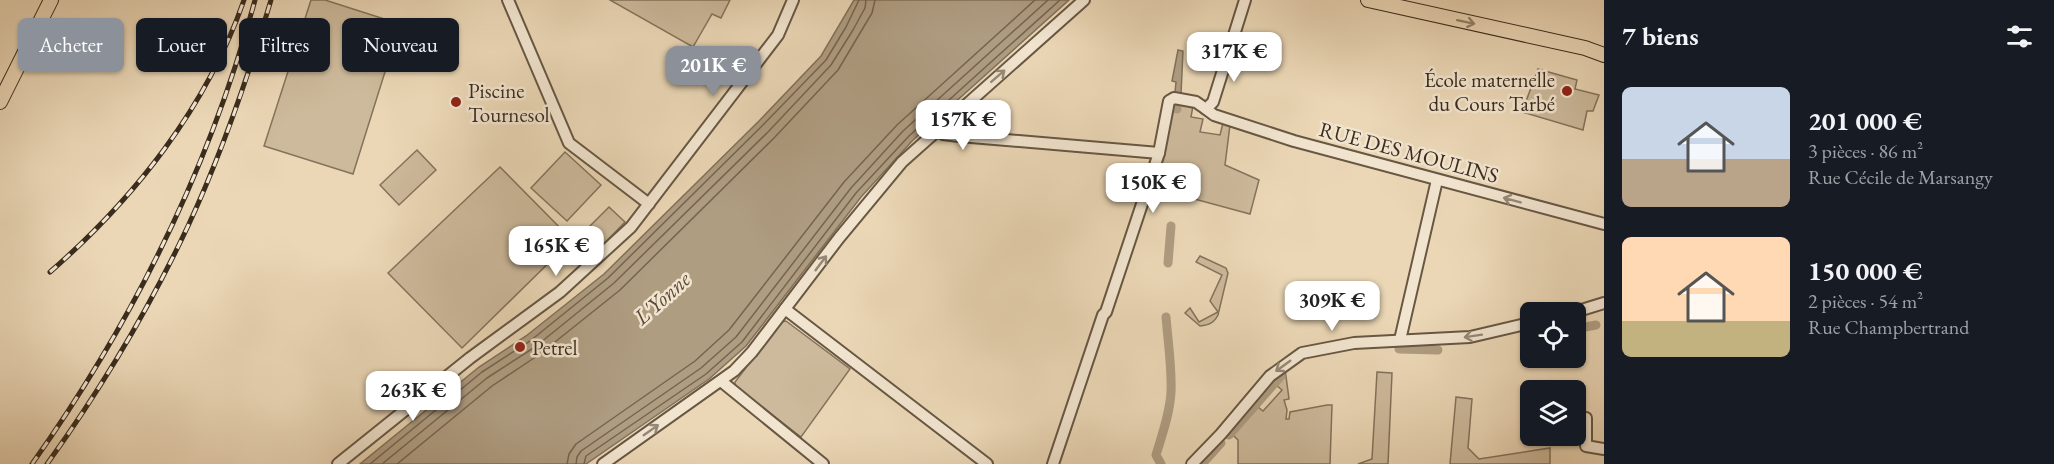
<!DOCTYPE html>
<html lang="fr">
<head>
<meta charset="utf-8">
<style>
	:root { --surface:#171b24; --page:#242831; --text:#f1f3f6; --muted:#9ea1a6; --accent:#8c9099 }
	body { margin:0; font-family:"EB Garamond",serif; background:var(--page); color:var(--text); height:100vh; display:flex; flex-direction:column; font-size:22px; white-space:nowrap }
	* { box-sizing:border-box; margin:0 }
	p { font-size:20px; color:var(--muted) }
	.icon { flex:none; width:33px; height:33px; fill:none; stroke:currentColor; stroke-width:2; stroke-linecap:round; stroke-linejoin:round }
	.map { position:relative; flex:1; overflow:hidden }
	.side { display:flex; flex-direction:column; background:var(--surface); width:450px }
	.side>* { flex:none }
	.guide { position:absolute; left:18px; top:18px; width:570px; height:54px; display:flex; gap:12px }
	.tools { position:absolute; left:1520px; top:302px; display:grid; gap:12px }
	.tools a { display:grid; place-items:center; width:66px; height:66px; border-radius:9px; background:var(--surface); box-shadow:0 2px 4px #0004; font-size:30px }
	.price { position:absolute; translate:-50% -51px; padding:0 14px; border-radius:12px; background:#fff; color:#222; font-size:20px; line-height:39px; filter:drop-shadow(0 2px 3px #0008) }
	.price::after { content:''; position:absolute; left:50%; top:36px; width:18px; height:14px; margin-left:-9px; background:inherit; clip-path:polygon(0 0,100% 0,50% 100%) }
	.price.on { background:var(--accent); color:#fff }
	ul { padding:0; list-style:none }
	li { display:flex; align-items:center; gap:18px; height:150px; padding:0 18px }
	li span { display:grid; place-items:center; flex:none; width:168px; height:120px; border-radius:9px; color:#555 }
	li>.icon { margin-inline-start:auto }
	span .icon { width:72px; height:72px; fill:#fffc; stroke-width:1 }
	li b { font-size:26px }
	h2 { display:flex; justify-content:space-between; align-items:center; height:72px; padding:0 18px; font-size:26px }
	.chip { padding:0 21px; border-radius:9px; background:var(--surface); box-shadow:0 2px 4px #0004; font-size:21px; line-height:54px }
	.chip.on { background:var(--accent); color:#fff }
	main { display:flex; flex:1; min-height:0 }
	.map>svg:first-child { display:block }
	.green { fill:#cdba9c; stroke:#84735c; stroke-width:1.5 }
	.water { fill:#af9d82; stroke:#81705a; stroke-width:1.5 }
	.lines { fill:none; stroke-linecap:round; stroke-linejoin:round }
	.shore { stroke:#756450; stroke-width:1.5 }
	.canal { stroke:#af9d82; stroke-width:9 }
	.minor-casing { stroke:#675743; stroke-width:14 }
	.major-casing { stroke:#3b2c1d; stroke-width:16 }
	.minor { stroke:#f2e5d0; stroke-width:10 }
	.major { stroke:#ebd7b6; stroke-width:14 }
	.rail-casing { stroke:#3b2c1d; stroke-width:5 }
	.rail { stroke:#f2e5d0; stroke-width:3; stroke-dasharray:9; stroke-linecap:butt }
	.oneway { stroke:#93826a }
	.oneway2 { stroke:#968876 }
	.poi-dot { fill:#8f2418; stroke:#f2e5d0; stroke-width:2 }
	.labels { text-anchor:middle; dominant-baseline:central; stroke-width:5; stroke-linejoin:round; paint-order:stroke }
	.poi-label { font-size:21px; fill:#3b2c1d; stroke:#f2e5d0; text-anchor:start }
	.street-label { font-size:21px; fill:#3b2c1d; stroke:#f2e5d0 }
	.water-label { font-size:22px; font-style:italic; fill:#584836; stroke:#f2e5d0 }
</style>
</head>
<body>
<main>
<div class="map">
<svg width="1604" height="464" viewBox="0 0 1604 464">
	<rect width="100%" height="100%" fill="#ebd7b6"/>
	<filter id="stains"><feTurbulence type="fractalNoise" baseFrequency=".00333" numOctaves="4"/><feColorMatrix values="0 0 0 0 .2 0 0 0 0 .09 0 0 0 0 .02 0 0 0 .5 -.17"/></filter>
	<radialGradient id="worn" r=".72"><stop offset=".6" stop-color="#630" stop-opacity="0"/><stop offset="1" stop-color="#630" stop-opacity=".3"/></radialGradient>
	<g class="green">
		<path d="M311 0H325L400 24 353 174 264 146Z"/>
		<path d="M610 0H730L721 18 712 14 693 47Z"/>
		<path d="M1538 69 1577 80 1575 89 1599 95 1593 111H1587L1583 130 1522 112Z"/>
		<path d="M1178 104 1193 106 1191 117 1203 119 1200 132 1220 135 1223 123 1230 125 1225 165 1259 180 1250 214 1172 193V189L1162 188V182L1156 180 1163 156 1173 106Z"/>
		<path d="M417 150 436 170 399 205 380 185Z"/>
		<path d="M565 152 601 185 567 221 531 188Z"/>
		<path d="M500 167 572 240 462 348 388 273Z"/>
		<path d="M609 207 625 222 589 259 573 243Z"/>
		<path d="M1200 256 1226 268 1228 273 1218 315C1214 323 1209 325 1200 326L1185 313 1190 308 1199 322 1218 312 1210 301 1222 275 1196 262Z"/>
		<path d="M786 321 850 369 801 437 735 386V382L781 322Z"/>
		<path d="M1285 369 1289 399 1284 400 1287 410 1286 419H1289L1290 412 1327 405H1332L1330 464H1238V440L1233 435 1258 407 1263 411 1282 390 1276 385 1281 380 1280 373Z"/>
		<path d="M1377 372 1392 373 1388 464H1358L1372 459Z"/>
		<path d="M1456 397 1472 399 1468 448 1479 459 1550 448V464H1450Z"/>
	</g>
	<g class="water">
		<path d="M854 0H1069L913 140 861 197 746 346 709 379 586 464H360L479 367 526 336 604 274 758 122 821 56Z"/>
		<path d="M1178 50 1183 51 1181 94 1175 92 1176 82 1172 81Z"/>
	</g>
	<g class="lines">
		<g class="shore">
			<path d="M370 464 482 372 530 341 608 278 762 126 826 60 846 27 859 0"/>
			<path d="M382 464 487 378 535 347 614 283 768 132 831 65 853 30 865 8 866 0"/>
			<path d="M397 464 492 386 540 354 620 290 774 138 838 70 872 13 875 0"/>
			<path d="M567 464 569 454 576 444 695 361 729 330 844 182 897 125 1035 0"/>
			<path d="M576 464 577 457 581 451 701 368 736 337 851 188 903 131 1048 0"/>
			<path d="M584 464 586 456 706 374 742 342 856 193 909 136 1060 0"/>
		</g>
		<g class="canal">
			<path d="M1176 104 1177 109"/>
			<path d="M1168 263 1171 226"/>
			<path d="M1575 329 1596 325"/>
			<path d="M1399 349 1438 350"/>
			<path d="M1229 435 1281 376"/>
			<path d="M1161 464 1156 455C1162 435 1170 413 1171 392 1172 367 1168 342 1166 317"/>
			<path d="M1202 464 1221 443"/>
		</g>
		<defs>
			<g id="minor">
				<path d="M508 0 569 143 649 204"/>
				<path d="M1206 109 1214 115 1294 141 1604 224"/>
				<path d="M937 130 943 134 959 136 1159 153"/>
				<path d="M785 309 987 464"/>
				<path d="M1575 312 1604 303"/>
				<path d="M1400 340 1437 180"/>
				<path d="M721 381 823 464"/>
				<path d="M1586 418V446L1604 449"/>
				<path d="M338 464 470 358 560 292 631 227 778 35 793 0"/>
				<path d="M603 464 734 371 752 352 839 238 902 162 1084 0"/>
				<path d="M1053 464 1103 315 1106 312 1159 153 1169 101 1174 98 1196 102 1206 109 1213 102 1245 0"/>
				<path d="M1192 464 1221 434 1270 376 1302 353 1354 343 1470 337 1530 323"/>
			</g>
			<g id="major">
				<path d="M1368 0 1585 48 1604 55"/>
				<path d="M0 102 51 0"/>
			</g>
		</defs>
		<use href="#minor" class="minor-casing"/>
		<use href="#major" class="major-casing"/>
		<use href="#minor" class="minor"/>
		<use href="#major" class="major"/>
		<defs>
			<g id="rail">
				<path d="M50 272C134 199 207 107 244 0"/>
				<path d="M32 464C132 323 210 167 255 0"/>
				<path d="M47 464C101 389 149 309 188 226 222 153 248 77 271 0"/>
			</g>
		</defs>
		<use href="#rail" class="rail-casing"/>
		<use href="#rail" class="rail"/>
	</g>
	<defs><path id="oneway-shaft" d="M-6 0H5M1.5-3L5.5 0L1.5 3" fill="none" stroke-width="1.6" stroke-linecap="round" stroke-linejoin="round" transform="scale(1.5)"/></defs>
	<use class="oneway" href="#oneway-shaft" transform="translate(1466 22) rotate(12)"/>
	<g class="oneway2">
		<use href="#oneway-shaft" transform="translate(998 76) rotate(-41)"/>
		<use href="#oneway-shaft" transform="translate(1512 200) rotate(-165)"/>
		<use href="#oneway-shaft" transform="translate(821 263) rotate(-53)"/>
		<use href="#oneway-shaft" transform="translate(1473 336) rotate(171)"/>
		<use href="#oneway-shaft" transform="translate(1283 366) rotate(144)"/>
		<use href="#oneway-shaft" transform="translate(651 430) rotate(-35)"/>
	</g>
	<g class="poi-dot">
		<circle cx="1567" cy="91" r="6"/>
		<circle cx="456" cy="102" r="6"/>
		<circle cx="520" cy="347" r="6"/>
	</g>
	<g class="labels">
		<g class="poi-label">
			<text x="1555" y="79" text-anchor="end">École maternelle<tspan x="1555" dy="24">du Cours Tarbé</tspan></text>
			<text x="468" y="90">Piscine<tspan x="468" dy="24">Tournesol</tspan></text>
			<text x="532" y="347">Petrel</text>
		</g>
		<g class="street-label">
			<text transform="translate(1409 152) rotate(15)">RUE DES MOULINS</text>
		</g>
		<g class="water-label">
			<text transform="translate(662 298) rotate(-42)">L'Yonne</text>
		</g>
	</g>
	<rect width="100%" height="100%" filter="url(#stains)"/>
	<rect width="100%" height="100%" fill="url(#worn)"/>
</svg>
<div class="tools">
<a><svg class="icon" aria-label="locate" viewBox="0 0 24 24"><circle cx="12" cy="12" r="6"/><path d="M12 2v4M12 18v4M2 12h4M18 12h4"/></svg></a>
<a><svg class="icon" aria-label="layers" viewBox="0 0 24 24"><path d="M12 4l9 5-9 5-9-5zM3 14l9 5 9-5"/></svg></a>
</div>
<b class="price" style="left:1234px;top:83px">317K €</b>
<b class="price on" style="left:713px;top:97px">201K €</b>
<b class="price" style="left:963px;top:151px">157K €</b>
<b class="price" style="left:1153px;top:214px">150K €</b>
<b class="price" style="left:556px;top:277px">165K €</b>
<b class="price" style="left:1332px;top:332px">309K €</b>
<b class="price" style="left:413px;top:422px">263K €</b>
<div class="guide">
<a class="chip on">Acheter</a>
<a class="chip">Louer</a>
<a class="chip">Filtres</a>
<a class="chip">Nouveau</a>
</div>
</div>
<section class="side">
<h2>7 biens<svg class="icon" aria-label="filters" viewBox="0 0 24 24"><path d="M4 7h16M4 17h16"/><circle cx="9" cy="7" r="2"/><circle cx="15" cy="17" r="2"/></svg></h2>
<ul>
<li><span style="background:linear-gradient(#c9d6e8 60%,#b9a48a 0)"><svg class="icon" aria-label="home" viewBox="0 0 24 24"><path d="M3 11l9-7 9 7M6 9v11h12V9"/></svg></span><div><b>201 000 €</b><p>3 pièces · 86 m²</p><p>Rue Cécile de Marsangy</p></div></li>
<li><span style="background:linear-gradient(#ffd9b3 70%,#c2b280 0)"><svg class="icon" aria-label="home" viewBox="0 0 24 24"><path d="M3 11l9-7 9 7M6 9v11h12V9"/></svg></span><div><b>150 000 €</b><p>2 pièces · 54 m²</p><p>Rue Champbertrand</p></div></li>
</ul>
</section>
</main>
</body>
</html>
